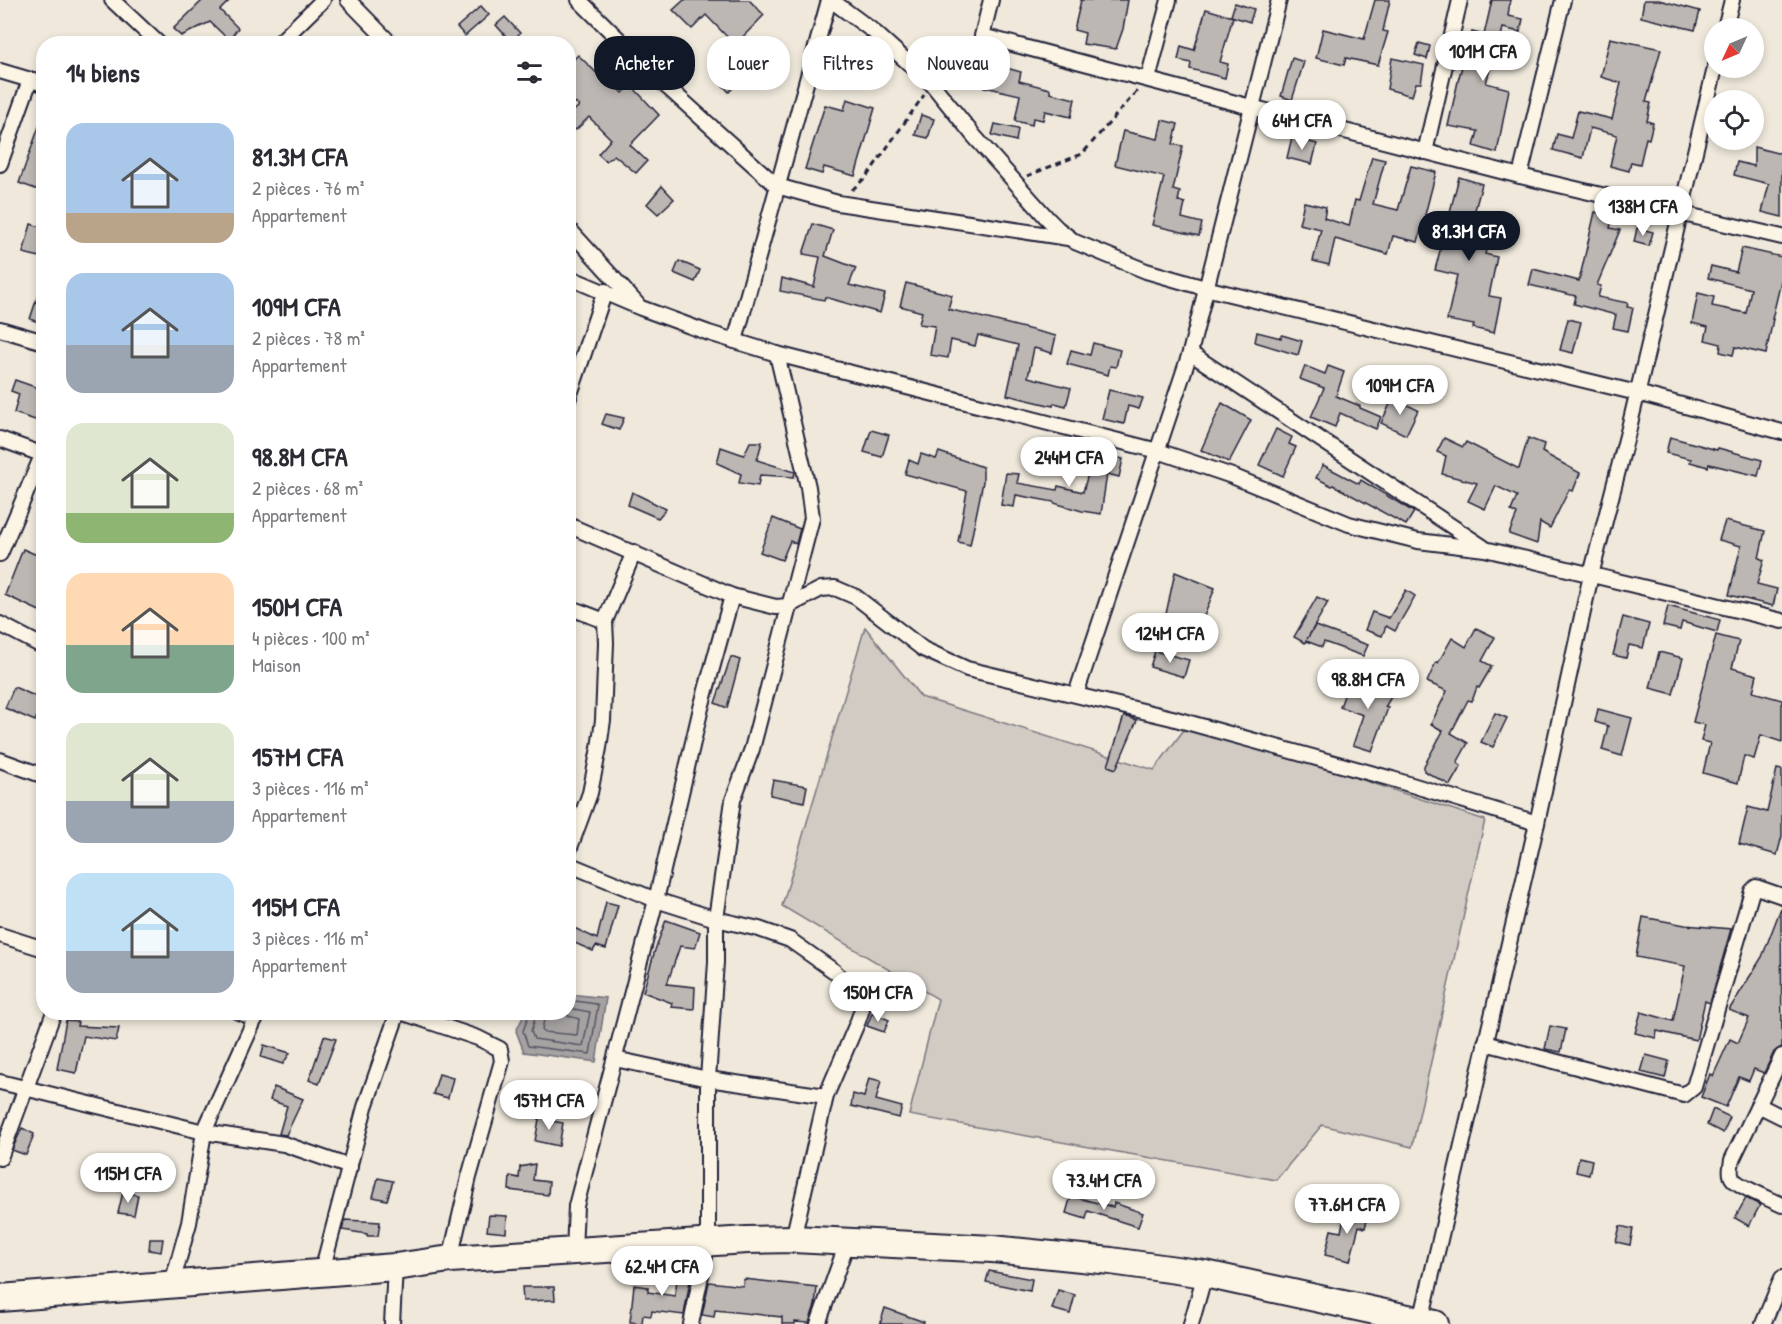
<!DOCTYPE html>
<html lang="fr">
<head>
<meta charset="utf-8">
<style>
	:root { --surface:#fff; --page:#f7f7f7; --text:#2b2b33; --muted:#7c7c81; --accent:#111827 }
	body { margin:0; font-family:"Patrick Hand",sans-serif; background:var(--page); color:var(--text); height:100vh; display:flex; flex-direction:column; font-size:22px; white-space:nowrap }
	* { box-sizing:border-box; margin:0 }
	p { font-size:20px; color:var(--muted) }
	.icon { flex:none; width:33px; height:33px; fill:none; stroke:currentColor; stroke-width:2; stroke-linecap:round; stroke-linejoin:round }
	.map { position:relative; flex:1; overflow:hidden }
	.details { position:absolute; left:36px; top:36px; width:540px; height:984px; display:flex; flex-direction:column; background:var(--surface); border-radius:24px; box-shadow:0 3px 9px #0003 }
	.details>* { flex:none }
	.hud { position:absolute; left:594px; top:36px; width:570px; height:54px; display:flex; gap:12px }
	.needle { width:39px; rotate:226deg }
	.tools { position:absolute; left:1704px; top:18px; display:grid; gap:12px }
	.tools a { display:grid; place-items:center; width:60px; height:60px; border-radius:50%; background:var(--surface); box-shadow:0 3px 9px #0003; font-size:30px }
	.price { position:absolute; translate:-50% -51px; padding:0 14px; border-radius:21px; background:#fff; color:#222; font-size:20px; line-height:39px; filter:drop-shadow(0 2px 3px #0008) }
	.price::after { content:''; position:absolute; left:50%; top:36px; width:18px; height:14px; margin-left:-9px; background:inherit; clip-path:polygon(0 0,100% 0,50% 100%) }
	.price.selected { background:var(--accent); color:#fff }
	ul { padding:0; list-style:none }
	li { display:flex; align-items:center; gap:18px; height:150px; padding:0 30px }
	li span { display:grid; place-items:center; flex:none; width:168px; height:120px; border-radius:18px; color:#555 }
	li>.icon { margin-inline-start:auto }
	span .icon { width:72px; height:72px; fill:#fffc; stroke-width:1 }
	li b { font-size:26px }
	h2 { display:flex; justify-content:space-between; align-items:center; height:72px; padding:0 30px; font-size:26px }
	.tag { padding:0 21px; border-radius:24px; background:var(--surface); box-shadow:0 3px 9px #0003; font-size:21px; line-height:54px }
	.tag.selected { background:var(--accent); color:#fff }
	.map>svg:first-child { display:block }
	.green { fill:#d1cbc3; stroke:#7a767f; stroke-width:1.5 }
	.water { fill:#a6a2a2; stroke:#716f79; stroke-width:1.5 }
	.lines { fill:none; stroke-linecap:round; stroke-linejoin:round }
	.shore { stroke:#575564; stroke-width:1.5 }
	.building { fill:#bcb7b3; stroke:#22223b; stroke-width:1.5 }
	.street-casing { stroke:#22223b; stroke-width:18 }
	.highway-casing { stroke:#22223b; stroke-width:30 }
	.path { stroke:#22223b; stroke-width:3; stroke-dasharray:6 4.5; stroke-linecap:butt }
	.street { stroke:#fcf5e5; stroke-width:14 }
	.highway { stroke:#fcf5e5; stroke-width:26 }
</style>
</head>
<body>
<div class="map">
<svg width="1782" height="1324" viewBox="0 0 1782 1324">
	<rect width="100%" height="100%" fill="#efe8db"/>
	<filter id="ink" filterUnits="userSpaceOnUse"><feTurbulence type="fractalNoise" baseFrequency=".0167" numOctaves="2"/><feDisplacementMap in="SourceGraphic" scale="12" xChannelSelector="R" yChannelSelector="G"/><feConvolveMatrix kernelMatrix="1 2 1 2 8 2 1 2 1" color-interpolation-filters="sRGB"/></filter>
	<g filter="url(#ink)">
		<path class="green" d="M865 627 921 697 1154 770 1189 723 1485 820 1412 1147 1322 1125 1276 1180 909 1115 938 999 782 906Z"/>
		<path class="water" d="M569 994 606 998 596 1062 524 1052 516 1031 525 1013 568 1012Z"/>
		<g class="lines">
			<g class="shore">
				<path d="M530 1012 523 1031 528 1046 590 1054 598 1005 596 1004 568 1000"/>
				<path d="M537 1012 531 1031 534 1039 583 1046 590 1012 568 1008"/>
				<path d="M546 1012 542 1029 543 1032 577 1035 579 1019 556 1012"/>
			</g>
		</g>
		<g class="building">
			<path d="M203 0H230L220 10 238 28 229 40 210 22 181 36 173 29Z"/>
			<path d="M684 0H749L764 15 735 45 706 15 692 29 673 10Z"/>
			<path d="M1081 0H1128L1123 29 1116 49 1083 44 1085 33 1074 30Z"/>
			<path d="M1375 0H1390L1383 31 1388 32 1378 65 1346 58 1344 65 1316 58 1323 29 1364 39Z"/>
			<path d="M1492 0H1510L1508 16 1523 19 1520 32 1503 28 1498 50 1496 49 1486 83 1509 89 1497 153 1474 146 1478 131 1448 126 1459 77 1472 32 1484 35Z"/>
			<path d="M1644 0H1659L1700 11 1695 30 1641 17Z"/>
			<path d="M1235 3 1254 9 1250 22 1231 16Z"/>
			<path d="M481 6 489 15 465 36 457 27Z"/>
			<path d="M1206 9 1233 17 1220 62 1228 64 1225 78 1190 69 1191 63 1178 60 1181 46 1194 50Z"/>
			<path d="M505 17 520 33 511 42 496 25Z"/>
			<path d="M1610 38 1661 49 1646 102 1651 103 1647 121 1653 123 1649 139 1646 138 1640 164 1631 162 1629 171 1610 166 1617 135 1590 128 1583 158 1553 150 1557 134 1571 138 1578 111 1612 119 1621 83 1601 77Z"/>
			<path d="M1419 43 1430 46 1427 59 1415 55Z"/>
			<path d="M839 50 868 58 863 78 834 70Z"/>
			<path d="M730 52 743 66 736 72 742 79 729 92 710 72Z"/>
			<path d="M578 55 604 80 608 77 623 93 631 85 659 115 630 145 647 161 636 173 614 155 606 161 598 154 611 139 589 117 576 130 568 123V116L579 106 568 97V65Z"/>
			<path d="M1292 58 1304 62 1292 100 1281 96Z"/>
			<path d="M1392 58 1424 65 1421 83H1416L1412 96 1387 89Z"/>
			<path d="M985 62 1021 72 1019 81 1050 89V93L1075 99 1071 117 1045 111 1043 120 1033 118 1032 125 1015 121 1020 95 980 86Z"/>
			<path d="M847 99 875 108 855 176 824 167 822 174 805 169 825 105 844 110Z"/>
			<path d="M921 115 934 119 928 138 915 135Z"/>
			<path d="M42 118 44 119V192L19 183Z"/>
			<path d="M1162 120 1178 124 1173 144 1183 146 1173 190 1180 192 1178 201 1185 203 1182 218 1202 223 1199 236 1152 225 1164 177 1115 165 1123 131 1158 139Z"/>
			<path d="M995 124 1018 129 1016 141 992 135Z"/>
			<path d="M1292 137 1317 144 1312 164 1287 158Z"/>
			<path d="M1754 147 1777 153 1782 152V217L1762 212 1769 184 1734 175 1737 162 1754 166Z"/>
			<path d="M1372 157 1385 160 1373 204 1398 210 1411 166 1436 172 1418 242 1393 236 1388 254 1335 239 1329 265 1313 261 1321 229 1299 224 1304 202 1326 207 1324 218 1349 226 1355 200 1359 201Z"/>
			<path d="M1459 177 1482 184 1472 221 1492 226 1485 254 1497 257 1489 296 1501 298 1494 333 1473 328 1474 325 1447 320 1457 275 1435 270Z"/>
			<path d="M662 186 674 199 658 214 647 204Z"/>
			<path d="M1595 212 1613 217 1610 228 1620 230 1597 285 1601 286 1598 297 1628 303 1627 307 1633 308 1628 331 1613 328 1616 315 1574 304 1576 296 1529 285 1533 269 1579 281Z"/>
			<path d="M31 224 44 228V258L23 253Z"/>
			<path d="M813 224 833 230 825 256 856 268 849 285 885 294 880 313 825 297 824 300 780 291 782 278 814 287 820 257 803 254Z"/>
			<path d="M1637 228 1653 232 1649 246 1634 242Z"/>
			<path d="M1742 248 1782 257V277L1772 319H1773L1766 354 1735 347 1733 355 1720 352 1721 344 1705 340 1708 327 1692 323 1698 293 1714 297 1712 306 1746 313 1751 289 1708 278 1711 266 1736 272Z"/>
			<path d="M679 261 700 270 695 282 674 273Z"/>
			<path d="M906 283 952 295 948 309 1056 336 1052 353 1034 348 1028 377 1071 388 1066 406 1054 403 1053 406 1007 395 1018 345 978 335 975 346 951 340 948 358 930 355 935 326 919 324 922 312 900 306Z"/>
			<path d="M41 286H44V324L30 319Z"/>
			<path d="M1568 319 1581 322 1573 353 1560 350Z"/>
			<path d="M1257 332 1281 338 1282 335 1302 341 1298 355 1255 342Z"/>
			<path d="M1093 343 1120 350 1116 367 1110 366 1108 375 1067 364 1071 350 1090 355Z"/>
			<path d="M1305 366 1325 374 1328 366 1344 372 1336 396 1360 406V408L1381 417 1376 429 1340 413 1335 427 1311 417 1324 388 1300 379Z"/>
			<path d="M15 380 44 390 39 403 44 405V423L14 413 19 394 11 391Z"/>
			<path d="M1109 390 1143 398 1139 409 1128 406 1124 424 1102 419Z"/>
			<path d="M1393 398 1418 410 1406 435 1381 423Z"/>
			<path d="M1222 403 1251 420 1229 462 1201 450Z"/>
			<path d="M606 414 624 418 619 430 602 424Z"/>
			<path d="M1276 429 1292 437 1289 444 1296 447 1283 476 1259 465Z"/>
			<path d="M871 430 889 435 882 457 864 452Z"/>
			<path d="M1670 437 1717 450 1718 448 1762 460 1758 476 1709 464 1708 467 1690 462 1691 459 1666 453Z"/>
			<path d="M1444 438 1463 447 1466 442 1519 469 1528 438 1544 444 1542 452 1580 473 1573 491 1569 490 1550 528 1540 522 1537 544 1509 534 1517 514 1511 511 1517 496 1496 486 1485 509 1468 501 1477 483 1442 474 1446 456 1437 452Z"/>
			<path d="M750 442H762L757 460 795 472 794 477 760 475 758 486 739 483 741 474 717 463 721 447 744 455Z"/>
			<path d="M939 452 983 467V482L970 545 958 542 967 491 905 474 909 460 918 464 921 454 936 459Z"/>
			<path d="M1101 453 1123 459 1119 477 1107 474 1101 514 1082 511 1054 503V502L1016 495 1014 507 1001 505 1006 473 1019 474 1017 483 1057 490 1058 486 1083 492 1092 459 1099 461Z"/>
			<path d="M1323 465 1359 484 1361 480 1414 512 1406 525 1333 485 1332 486 1316 478Z"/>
			<path d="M632 492 666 509 658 518 628 505Z"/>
			<path d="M773 518 800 529 796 544 790 541 782 560 760 552Z"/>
			<path d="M1725 521 1765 531 1759 558 1764 560 1757 584 1777 589 1773 606 1729 595 1741 546 1719 540Z"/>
			<path d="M23 549 44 558V613L5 595Z"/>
			<path d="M1175 572 1215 588 1203 619 1214 624 1203 643H1198L1163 628Z"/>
			<path d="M1406 590 1415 596 1395 631 1386 626 1382 636 1365 630 1372 612 1389 618Z"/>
			<path d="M1317 597 1328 602 1307 639 1315 626 1368 645 1363 656 1324 642 1322 647 1306 641 1305 643 1294 637Z"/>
			<path d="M1668 606 1720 620 1717 632 1682 622 1680 630 1663 626Z"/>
			<path d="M1623 617 1649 624 1643 648 1629 645 1626 658 1613 655Z"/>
			<path d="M1476 628 1495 637 1482 661 1492 666 1479 688 1477 687 1472 701 1468 700 1451 733 1468 743 1457 763 1461 766 1450 785 1424 771V766L1443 731 1431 724 1447 691 1427 682 1436 662 1438 663 1452 638 1466 647Z"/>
			<path d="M1716 635 1739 641 1732 668 1757 675 1753 692 1782 700V742L1761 735 1754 759 1744 756 1738 783 1703 773 1710 743 1701 741 1705 725 1693 722Z"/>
			<path d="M1155 651 1189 660 1184 677 1150 667Z"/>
			<path d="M1659 652 1683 658 1673 694 1650 688Z"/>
			<path d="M731 657 740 660 727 708 715 703Z"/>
			<path d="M1363 674 1394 692 1385 707 1388 708 1372 751 1353 745 1363 715 1340 707 1346 690 1355 693Z"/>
			<path d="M14 687 44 700 35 721 5 708Z"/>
			<path d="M1598 709 1632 718 1622 756 1602 750 1608 726 1595 722Z"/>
			<path d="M1495 713 1507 718 1493 747 1481 742Z"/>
			<path d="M1124 716 1137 720 1116 769 1108 766Z"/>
			<path d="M1777 769 1782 770V836L1777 855 1739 844 1748 807 1767 812Z"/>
			<path d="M773 780 807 786 804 802 770 795Z"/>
			<path d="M606 902 618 905 606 949 596 946 593 951 568 940V925L597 939Z"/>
			<path d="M1781 908 1782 1047 1774 1052 1764 1073 1754 1069 1749 1081 1739 1077 1726 1107 1701 1097 1710 1074 1713 1076 1730 1039 1738 1043 1749 1018 1729 1010 1762 957Z"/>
			<path d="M1643 917 1685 925 1731 929 1710 1003 1705 1001 1696 1040 1657 1031 1656 1038 1635 1033 1641 1012 1673 1021 1685 966 1636 957Z"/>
			<path d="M666 920 700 932 695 948 680 946 667 984 695 987 694 1009 671 1007 672 1003 643 992 655 950Z"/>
			<path d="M872 1013 889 1020 884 1032 867 1026Z"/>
			<path d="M66 1020 78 1022 77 1026 119 1028 116 1041 84 1036 76 1073 57 1069Z"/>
			<path d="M1550 1026 1566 1029 1561 1052 1545 1049Z"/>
			<path d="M324 1036 336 1039 319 1084 309 1080Z"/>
			<path d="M264 1045 290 1053 283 1064 261 1057Z"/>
			<path d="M1646 1055 1669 1061 1665 1078 1641 1072Z"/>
			<path d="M439 1074 453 1078 448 1098 433 1094Z"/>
			<path d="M869 1078 881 1081 876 1100 902 1107 899 1118 851 1106 853 1094 864 1097Z"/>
			<path d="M274 1087 303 1099 286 1135 279 1134 287 1106 270 1100Z"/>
			<path d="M1713 1109 1730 1117 1723 1133 1707 1125Z"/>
			<path d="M540 1114 552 1117V1121L563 1123 559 1146 535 1141Z"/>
			<path d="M22 1128 34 1134 26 1155 12 1150Z"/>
			<path d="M1579 1157 1592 1160 1589 1175 1576 1172Z"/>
			<path d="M535 1164 533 1180 549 1182 548 1195 509 1190 510 1176 519 1178 520 1167Z"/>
			<path d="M378 1178 393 1181 387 1200 373 1197Z"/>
			<path d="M123 1192 138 1195 134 1215 118 1213Z"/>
			<path d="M1071 1196 1113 1207 1114 1203 1143 1213 1138 1227 1088 1211 1086 1219 1066 1213Z"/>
			<path d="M1746 1198 1760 1205 1749 1226 1735 1218Z"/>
			<path d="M1346 1207 1369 1212 1365 1228 1359 1226 1350 1261 1325 1255 1331 1230 1341 1232Z"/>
			<path d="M489 1215 507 1216 506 1233 487 1231Z"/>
			<path d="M345 1220 380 1222 378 1236H367V1234L342 1230Z"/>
			<path d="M1620 1226 1633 1229 1630 1245 1616 1242Z"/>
			<path d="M150 1239H163L161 1252 149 1250Z"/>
			<path d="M694 1258 684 1315 652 1311 651 1316 643 1315 642 1323 630 1322 634 1285 648 1287V1292L675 1296 677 1279H680L683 1259Z"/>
			<path d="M989 1271 1032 1279 1030 1291 986 1282Z"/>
			<path d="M744 1279 817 1287 815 1305 809 1323 795 1322V1324H782V1317L715 1310 714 1317 702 1315 709 1282 743 1286Z"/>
			<path d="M522 1287H554L555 1300 523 1301Z"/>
			<path d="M1058 1290 1075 1295 1070 1314 1052 1309Z"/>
			<path d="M885 1308 924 1322 923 1324H880Z"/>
		</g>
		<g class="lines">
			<defs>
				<g id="street">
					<path d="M112 0 159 44"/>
					<path d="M348 0 391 44"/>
					<path d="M579 0 664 84 777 186 838 203 1068 238"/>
					<path d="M831 0 873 31 932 84 974 136 1047 218 1058 229 1075 242 1146 271 1205 288 1637 393 1782 432"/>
					<path d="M991 0 982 36 1251 107 1520 176 1782 237"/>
					<path d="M1725 28 1732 0"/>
					<path d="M278 44 323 0"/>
					<path d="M0 71 44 84"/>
					<path d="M1148 79 1169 0"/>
					<path d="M1425 152 1460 0"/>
					<path d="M0 164 30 80"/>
					<path d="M1520 176 1563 0"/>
					<path d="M568 228 637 304"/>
					<path d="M568 277 641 308 709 333 777 354 1158 451 1232 476 1349 524 1418 541 1485 549 1782 621"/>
					<path d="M0 329 44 342"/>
					<path d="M735 341 829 0"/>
					<path d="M1190 353 1483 547"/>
					<path d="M568 400 605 291"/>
					<path d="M0 439 44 455"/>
					<path d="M568 525 732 596 776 607 788 606 821 589 835 588 856 597 923 649 967 669 1172 718 1392 779 1537 823"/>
					<path d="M0 554 44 451"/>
					<path d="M568 607 605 621"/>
					<path d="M0 624 44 647"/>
					<path d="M1076 694 1190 353 1279 0"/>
					<path d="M0 760 44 776"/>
					<path d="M568 853 590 793 599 748 603 720 606 643 605 621 634 552"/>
					<path d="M568 864 656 900 716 919 759 929 790 940 834 971 856 993 861 999 862 1009 858 1021 826 1096 793 1239"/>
					<path d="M0 935 44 949"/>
					<path d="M238 1012 256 1018"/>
					<path d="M401 1012 478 1038 500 1049 502 1061 469 1177 450 1259"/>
					<path d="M1485 1043 1684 1095 1694 1087 1752 891 1756 887 1782 896"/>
					<path d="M1782 1056 1732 1160C1731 1166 1729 1174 1733 1179 1738 1186 1772 1200 1782 1205"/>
					<path d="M615 1059 708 1079 826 1096"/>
					<path d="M0 1082 204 1132 284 1144 350 1167"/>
					<path d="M1758 1105 1782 1117"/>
					<path d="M0 1158 54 1012"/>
					<path d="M574 1251 576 1206 656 900 701 708 732 596"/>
					<path d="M322 1271 365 1107 398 1012"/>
					<path d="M172 1283 189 1223 204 1132 258 1012"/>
					<path d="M1421 1321 1537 823 1591 575 1629 428 1715 68"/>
					<path d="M392 1324 395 1267"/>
					<path d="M691 1324 708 1242V1079L716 962V919L733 800 752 749 812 518 808 487 777 354"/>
					<path d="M818 1324 847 1243"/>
					<path d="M1191 1324 1205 1274"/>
					<path d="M1763 1324 1782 1278"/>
				</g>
				<path id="highway" d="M0 1298 395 1267 450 1259 747 1240 793 1239 993 1249 1111 1261 1205 1274 1435 1324"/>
			</defs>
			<use href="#street" class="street-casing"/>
			<use href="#highway" class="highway-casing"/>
			<g class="path">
				<path d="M941 73 962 46 971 41"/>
				<path d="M1027 176 1082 154 1137 91"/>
				<path d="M852 190 867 176 924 95"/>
			</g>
			<use href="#street" class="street"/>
			<use href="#highway" class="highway"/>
		</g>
	</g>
</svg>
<div class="tools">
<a><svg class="needle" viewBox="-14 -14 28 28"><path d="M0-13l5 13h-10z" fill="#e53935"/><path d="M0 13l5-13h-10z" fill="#7c7c81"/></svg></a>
<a><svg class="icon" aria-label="locate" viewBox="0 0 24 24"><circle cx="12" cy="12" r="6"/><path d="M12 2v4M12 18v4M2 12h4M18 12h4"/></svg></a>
</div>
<b class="price" style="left:1483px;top:82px">101M CFA</b>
<b class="price" style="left:1302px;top:151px">64M CFA</b>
<b class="price" style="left:1643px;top:237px">138M CFA</b>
<b class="price selected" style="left:1469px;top:262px">81.3M CFA</b>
<b class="price" style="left:1400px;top:416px">109M CFA</b>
<b class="price" style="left:1069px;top:488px">244M CFA</b>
<b class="price" style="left:1170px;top:664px">124M CFA</b>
<b class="price" style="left:1368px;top:710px">98.8M CFA</b>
<b class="price" style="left:878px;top:1023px">150M CFA</b>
<b class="price" style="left:549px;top:1131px">157M CFA</b>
<b class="price" style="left:128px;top:1204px">115M CFA</b>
<b class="price" style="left:1104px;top:1211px">73.4M CFA</b>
<b class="price" style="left:1347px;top:1235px">77.6M CFA</b>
<b class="price" style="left:662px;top:1297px">62.4M CFA</b>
<div class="hud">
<a class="tag selected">Acheter</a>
<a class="tag">Louer</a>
<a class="tag">Filtres</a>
<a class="tag">Nouveau</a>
</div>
<section class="details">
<h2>14 biens<svg class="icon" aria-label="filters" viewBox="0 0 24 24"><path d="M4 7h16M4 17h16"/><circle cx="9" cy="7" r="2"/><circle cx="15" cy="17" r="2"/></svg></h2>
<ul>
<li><span style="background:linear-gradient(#a9c7e8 75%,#b9a48a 0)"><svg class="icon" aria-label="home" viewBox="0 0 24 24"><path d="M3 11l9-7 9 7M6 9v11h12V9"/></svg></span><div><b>81.3M CFA</b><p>2 pièces · 76 m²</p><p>Appartement</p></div></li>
<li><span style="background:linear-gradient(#a9c7e8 60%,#9aa5b1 0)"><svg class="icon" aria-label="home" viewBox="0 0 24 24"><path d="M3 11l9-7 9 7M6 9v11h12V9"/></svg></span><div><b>109M CFA</b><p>2 pièces · 78 m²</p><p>Appartement</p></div></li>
<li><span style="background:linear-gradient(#dfe7d0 75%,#8fb573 0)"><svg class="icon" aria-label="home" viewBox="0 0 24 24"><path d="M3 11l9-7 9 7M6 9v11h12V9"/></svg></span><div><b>98.8M CFA</b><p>2 pièces · 68 m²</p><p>Appartement</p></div></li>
<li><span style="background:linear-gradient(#ffd9b3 60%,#7fa58c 0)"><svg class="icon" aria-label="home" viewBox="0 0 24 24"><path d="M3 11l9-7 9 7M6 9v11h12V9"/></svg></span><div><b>150M CFA</b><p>4 pièces · 100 m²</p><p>Maison</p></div></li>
<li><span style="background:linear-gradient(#dfe7d0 65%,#9aa5b1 0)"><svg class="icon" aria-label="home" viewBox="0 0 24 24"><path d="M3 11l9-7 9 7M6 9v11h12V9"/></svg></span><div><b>157M CFA</b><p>3 pièces · 116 m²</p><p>Appartement</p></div></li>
<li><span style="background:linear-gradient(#bfe0f5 65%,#9aa5b1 0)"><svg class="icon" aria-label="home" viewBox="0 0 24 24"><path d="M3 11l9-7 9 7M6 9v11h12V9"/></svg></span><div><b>115M CFA</b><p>3 pièces · 116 m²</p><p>Appartement</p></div></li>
</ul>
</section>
</div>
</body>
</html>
